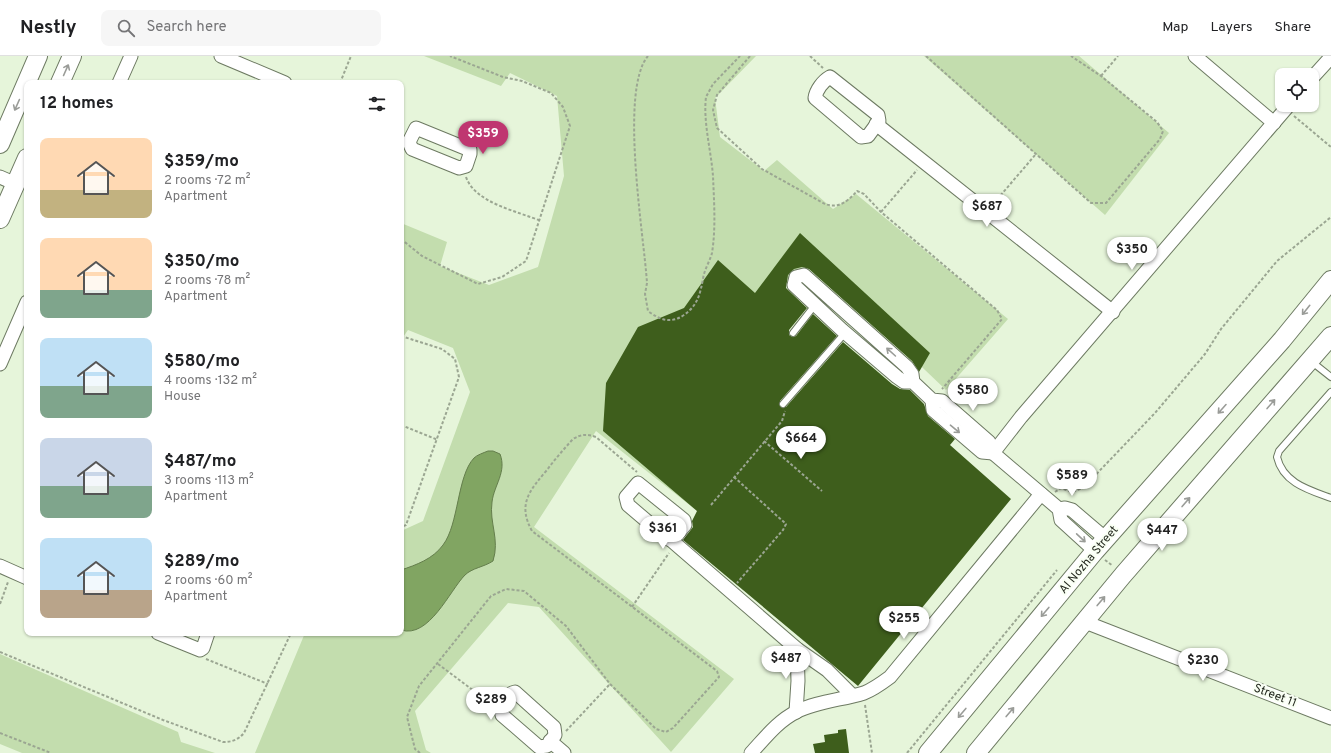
<!DOCTYPE html>
<html lang="en">
<head>
<meta charset="utf-8">
<style>
	:root { --surface:#fff; --page:#f6f6f6; --text:#202124; --muted:#757577; --line:#e0e0e0; --accent:#bf3670 }
	body { margin:0; font-family:Overpass,sans-serif; background:var(--page); color:var(--text); height:100vh; display:flex; flex-direction:column; font-size:15px; white-space:nowrap }
	* { box-sizing:border-box; margin:0 }
	p { font-size:13px; color:var(--muted) }
	.icon { flex:none; width:22px; height:22px; fill:none; stroke:currentColor; stroke-width:2; stroke-linecap:round; stroke-linejoin:round }
	.map { position:relative; flex:1; overflow:hidden }
	.details { position:absolute; left:24px; top:24px; width:380px; height:556px; display:flex; flex-direction:column; background:var(--surface); border-radius:8px; box-shadow:0 1px 3px #0004 }
	.details>* { flex:none }
	.tools { position:absolute; left:1275px; top:12px; display:grid; gap:8px }
	.tools a { display:grid; place-items:center; width:44px; height:44px; border-radius:8px; background:var(--surface); box-shadow:0 1px 3px #0004; font-size:20px }
	.price { position:absolute; translate:-50% -34px; padding:0 9px; border-radius:14px; background:#fff; color:#222; font-size:13px; line-height:26px; filter:drop-shadow(0 1px 2px #0008) }
	.price::after { content:''; position:absolute; left:50%; top:24px; width:12px; height:9px; margin-left:-6px; background:inherit; clip-path:polygon(0 0,100% 0,50% 100%) }
	.price.selected { background:var(--accent); color:#fff }
	ul { padding:0; list-style:none }
	li { display:flex; align-items:center; gap:12px; height:100px; padding:0 16px }
	li span { display:grid; place-items:center; flex:none; width:112px; height:80px; border-radius:8px; color:#555 }
	li>.icon { margin-inline-start:auto }
	span .icon { width:48px; height:48px; fill:#fffc; stroke-width:1 }
	li b { font-size:17px }
	h2 { display:flex; justify-content:space-between; align-items:center; height:48px; padding:0 16px; font-size:17px }
	header { display:flex; align-items:center; gap:24px; box-sizing:border-box; height:56px; padding:0 20px; background:var(--surface); border-bottom:1px solid var(--line) }
	header strong { font-size:19px }
	nav { display:flex; gap:22px; margin-inline-start:auto; font-size:14px }
	.search { width:280px; height:36px; background:var(--page); display:flex; align-items:center; gap:10px; box-sizing:border-box; padding:0 14px; border-radius:8px; color:var(--muted); font-size:15px }
	.map>svg:first-child { display:block }
	.green { fill:#c3ddae }
	.water { fill:#81a562; stroke:#647e4c }
	.building { fill:#3e5e1c }
	.lines { fill:none; stroke-linecap:round; stroke-linejoin:round }
	.lane-casing { stroke:#6d7a62; stroke-width:8 }
	.street-casing { stroke:#6d7a62; stroke-width:15 }
	.secondary-casing { stroke:#6d7a62; stroke-width:20 }
	.path { stroke:#9ba692; stroke-width:2; stroke-dasharray:3 2; stroke-linecap:butt }
	.lane { stroke:#fff; stroke-width:6 }
	.street { stroke:#fff; stroke-width:13 }
	.secondary { stroke:#fff; stroke-width:18 }
	.oneway { stroke:#9a9c98 }
	.labels { text-anchor:middle; dominant-baseline:central; stroke-width:4; stroke-linejoin:round; paint-order:stroke }
	.street-label { font-size:12px; fill:#1f241a; stroke:#f9fff4 }
</style>
</head>
<body>
<header>
<strong>Nestly</strong>
<div class="search"><svg class="icon" aria-label="search" viewBox="0 0 24 24"><circle cx="10" cy="10" r="6"/><path d="M15 15l6 6"/></svg>Search here</div>
<nav><a>Map</a><a>Layers</a><a>Share</a></nav>
</header>
<div class="map">
<svg width="1331" height="697" viewBox="0 0 1331 697">
	<rect width="100%" height="100%" fill="#e6f5da"/>
	<g class="green">
		<path d="M424 0H756L715 42 720 81 764 115 777 104 833 153 856 138 1008 263 946 334 817 211 796 216 768 247 706 462 596 375 534 471 734 623 671 696 539 551 508 547 415 655 426 694 431 697H255L305 577H401V475L423 465 470 336 453 292 408 274 401 284V167L447 186 440 210 489 229 538 211 564 120 557 40 510 17 501 30Z"/>
		<path d="M924 0H1079L1169 77 1105 159Z"/>
		<path d="M0 598 178 676 181 686 215 697H22L0 688Z"/>
	</g>
	<path class="water" d="M488 395H493L500 398C507 416 494 429 492 446 489 467 500 483 493 505 484 511 472 512 465 519 450 534 429 583 401 574V514C416 509 433 503 443 489 459 468 457 420 474 402 477 399 483 397 488 395Z"/>
	<g class="building">
		<path d="M800 177 930 297 919 316 912 305 809 213 802 211 794 213 788 219 786 232 807 252 789 274V279L793 281 796 280 813 258 837 280 780 345V351H786L843 286 892 328 900 333 910 334 924 348 928 360 955 383 950 389 1011 443 858 630 683 484 693 471 692 465 697 455 603 375 606 327 638 271 684 252 718 204 755 237Z"/>
		<path d="M846 673 849 697H815L813 688 825 686 824 679 838 677V674Z"/>
	</g>
	<g class="lines">
		<defs>
			<g id="lane">
				<path d="M793 277 815 249"/>
				<path d="M1312 306 1331 321"/>
				<path d="M1331 336 1279 395 1277 401C1283 427 1309 434 1331 442"/>
				<path d="M783 348 845 277"/>
			</g>
			<g id="street">
				<path d="M221 0 285 27"/>
				<path d="M1195 0 1274 67"/>
				<path d="M830 21 878 59 879 65 868 80 861 81 815 42C816 34 823 25 830 21Z"/>
				<path d="M1312 22 1331 1"/>
				<path d="M119 27 131 0"/>
				<path d="M876 68 1113 256"/>
				<path d="M416 72 470 94V98L466 110 459 112 412 93 409 86Z"/>
				<path d="M0 121 16 128"/>
				<path d="M0 308 27 246"/>
				<path d="M913 326H904L897 321 842 274 794 229 796 221 804 219 907 311 912 318 913 326 932 344 942 345 989 386 993 397 1059 453 1061 464 1095 495"/>
				<path d="M932 344 933 354 982 396 993 397 1021 361 1289 49"/>
				<path d="M638 427 684 464 685 469 674 482 668 483 628 449 626 441Z"/>
				<path d="M1059 453 1065 452 1072 454 1106 483"/>
				<path d="M671 484 797 593 827 614 852 639"/>
				<path d="M0 510 27 522"/>
				<path d="M1085 566 1331 662"/>
				<path d="M158 577 200 594 203 592 208 577"/>
				<path d="M515 636 554 671 555 679 547 690 539 691 502 659 501 651 512 637Z"/>
				<path d="M796 656 798 625 797 593"/>
				<path d="M550 685 564 697"/>
				<path d="M751 697C765 682 778 665 796 656 817 645 842 644 864 637 874 633 882 627 890 621L1041 438"/>
			</g>
			<g id="secondary">
				<path d="M60 27 72 0"/>
				<path d="M0 88 38 0"/>
				<path d="M0 163 27 102"/>
				<path d="M928 697 1095 495 1282 284 1331 224"/>
				<path d="M976 697 1123 519 1331 280"/>
			</g>
		</defs>
		<use href="#lane" class="lane-casing"/>
		<use href="#street" class="street-casing"/>
		<use href="#secondary" class="secondary-casing"/>
		<g class="path">
			<path d="M648 0C619 34 644 180 647 227L645 238 648 255C660 264 671 268 684 259 698 249 700 238 703 223 704 214 710 205 712 197 716 172 714 145 713 120 711 94 703 66 706 41L713 28 740 0"/>
			<path d="M750 0 717 39 713 54 717 72 762 113 825 148C839 153 848 145 857 135L864 138 881 156 997 254 1002 263 942 333"/>
			<path d="M810 0 823 12"/>
			<path d="M926 0 1091 147H1106L1160 83 1163 75 1157 66 1101 20 1071 0"/>
			<path d="M1101 20 1118 0"/>
			<path d="M340 27 351 0"/>
			<path d="M1294 60 1331 91"/>
			<path d="M466 121C475 147 517 155 541 165"/>
			<path d="M994 147 1036 98"/>
			<path d="M881 156 917 114"/>
			<path d="M401 183 422 200 478 228 502 221 526 205 570 70 563 51 551 37 522 25 503 21 450 0"/>
			<path d="M401 280 442 293 455 303 459 321 406 469 401 471"/>
			<path d="M401 369 438 384"/>
			<path d="M764 385 822 435"/>
			<path d="M734 421 786 468 783 474 737 527"/>
			<path d="M1055 436 1061 432 1072 436 1083 432 1155 357 1205 298 1221 273 1277 205 1331 161"/>
			<path d="M711 449 782 365 785 355"/>
			<path d="M1105 504 1113 510"/>
			<path d="M0 548 8 526"/>
			<path d="M632 551 669 497"/>
			<path d="M0 596 163 664 223 686C232 686 238 684 244 677L291 577"/>
			<path d="M206 603 268 628"/>
			<path d="M438 608 490 647"/>
			<path d="M865 649 872 697"/>
			<path d="M566 675 610 628"/>
			<path d="M0 677 51 697"/>
			<path d="M420 697 415 693 407 661 419 630 491 540 506 533 524 535 566 570 610 628 656 673 666 676 673 672 719 621 717 615 532 475C517 448 530 434 547 414 555 403 564 393 573 383 581 378 587 378 596 381L637 416"/>
			<path d="M907 697 1057 514"/>
		</g>
		<use href="#lane" class="lane"/>
		<use href="#street" class="street"/>
		<use href="#secondary" class="secondary"/>
	</g>
	<defs><path id="oneway-shaft" d="M-6 0H5M1.5-3L5.5 0L1.5 3" fill="none" stroke-width="1.6" stroke-linecap="round" stroke-linejoin="round"/></defs>
	<g class="oneway">
		<use href="#oneway-shaft" transform="translate(66 14) rotate(-66)"/>
		<use href="#oneway-shaft" transform="translate(17 49) rotate(114)"/>
		<use href="#oneway-shaft" transform="translate(1306 254) rotate(129)"/>
		<use href="#oneway-shaft" transform="translate(891 296) rotate(-138)"/>
		<use href="#oneway-shaft" transform="translate(1271 348) rotate(-49)"/>
		<use href="#oneway-shaft" transform="translate(1222 353) rotate(132)"/>
		<use href="#oneway-shaft" transform="translate(955 373) rotate(40)"/>
		<use href="#oneway-shaft" transform="translate(1186 446) rotate(-49)"/>
		<use href="#oneway-shaft" transform="translate(1081 482) rotate(43)"/>
		<use href="#oneway-shaft" transform="translate(1101 545) rotate(-50)"/>
		<use href="#oneway-shaft" transform="translate(1045 556) rotate(130)"/>
		<use href="#oneway-shaft" transform="translate(1010 656) rotate(-50)"/>
		<use href="#oneway-shaft" transform="translate(962 657) rotate(130)"/>
	</g>
	<g class="labels">
		<g class="street-label">
			<text transform="translate(1089 504) rotate(-50)">Al Nozha Street</text>
			<text transform="translate(1275 640) rotate(21)">Street 11</text>
		</g>
	</g>
</svg>
<div class="tools">
<a><svg class="icon" aria-label="locate" viewBox="0 0 24 24"><circle cx="12" cy="12" r="6"/><path d="M12 2v4M12 18v4M2 12h4M18 12h4"/></svg></a>
</div>
<b class="price selected" style="left:483px;top:99px">$359</b>
<b class="price" style="left:987px;top:172px">$687</b>
<b class="price" style="left:1132px;top:215px">$350</b>
<b class="price" style="left:973px;top:356px">$580</b>
<b class="price" style="left:801px;top:404px">$664</b>
<b class="price" style="left:1072px;top:441px">$589</b>
<b class="price" style="left:663px;top:494px">$361</b>
<b class="price" style="left:1162px;top:496px">$447</b>
<b class="price" style="left:904px;top:584px">$255</b>
<b class="price" style="left:786px;top:624px">$487</b>
<b class="price" style="left:1203px;top:626px">$230</b>
<b class="price" style="left:491px;top:665px">$289</b>
<section class="details">
<h2>12 homes<svg class="icon" aria-label="filters" viewBox="0 0 24 24"><path d="M4 7h16M4 17h16"/><circle cx="9" cy="7" r="2"/><circle cx="15" cy="17" r="2"/></svg></h2>
<ul>
<li><span style="background:linear-gradient(#ffd9b3 65%,#c2b280 0)"><svg class="icon" aria-label="home" viewBox="0 0 24 24"><path d="M3 11l9-7 9 7M6 9v11h12V9"/></svg></span><div><b>$359/mo</b><p>2 rooms · 72 m²</p><p>Apartment</p></div></li>
<li><span style="background:linear-gradient(#ffd9b3 65%,#7fa58c 0)"><svg class="icon" aria-label="home" viewBox="0 0 24 24"><path d="M3 11l9-7 9 7M6 9v11h12V9"/></svg></span><div><b>$350/mo</b><p>2 rooms · 78 m²</p><p>Apartment</p></div></li>
<li><span style="background:linear-gradient(#bfe0f5 60%,#7fa58c 0)"><svg class="icon" aria-label="home" viewBox="0 0 24 24"><path d="M3 11l9-7 9 7M6 9v11h12V9"/></svg></span><div><b>$580/mo</b><p>4 rooms · 132 m²</p><p>House</p></div></li>
<li><span style="background:linear-gradient(#c9d6e8 60%,#7fa58c 0)"><svg class="icon" aria-label="home" viewBox="0 0 24 24"><path d="M3 11l9-7 9 7M6 9v11h12V9"/></svg></span><div><b>$487/mo</b><p>3 rooms · 113 m²</p><p>Apartment</p></div></li>
<li><span style="background:linear-gradient(#bfe0f5 65%,#b9a48a 0)"><svg class="icon" aria-label="home" viewBox="0 0 24 24"><path d="M3 11l9-7 9 7M6 9v11h12V9"/></svg></span><div><b>$289/mo</b><p>2 rooms · 60 m²</p><p>Apartment</p></div></li>
</ul>
</section>
</div>
</body>
</html>
